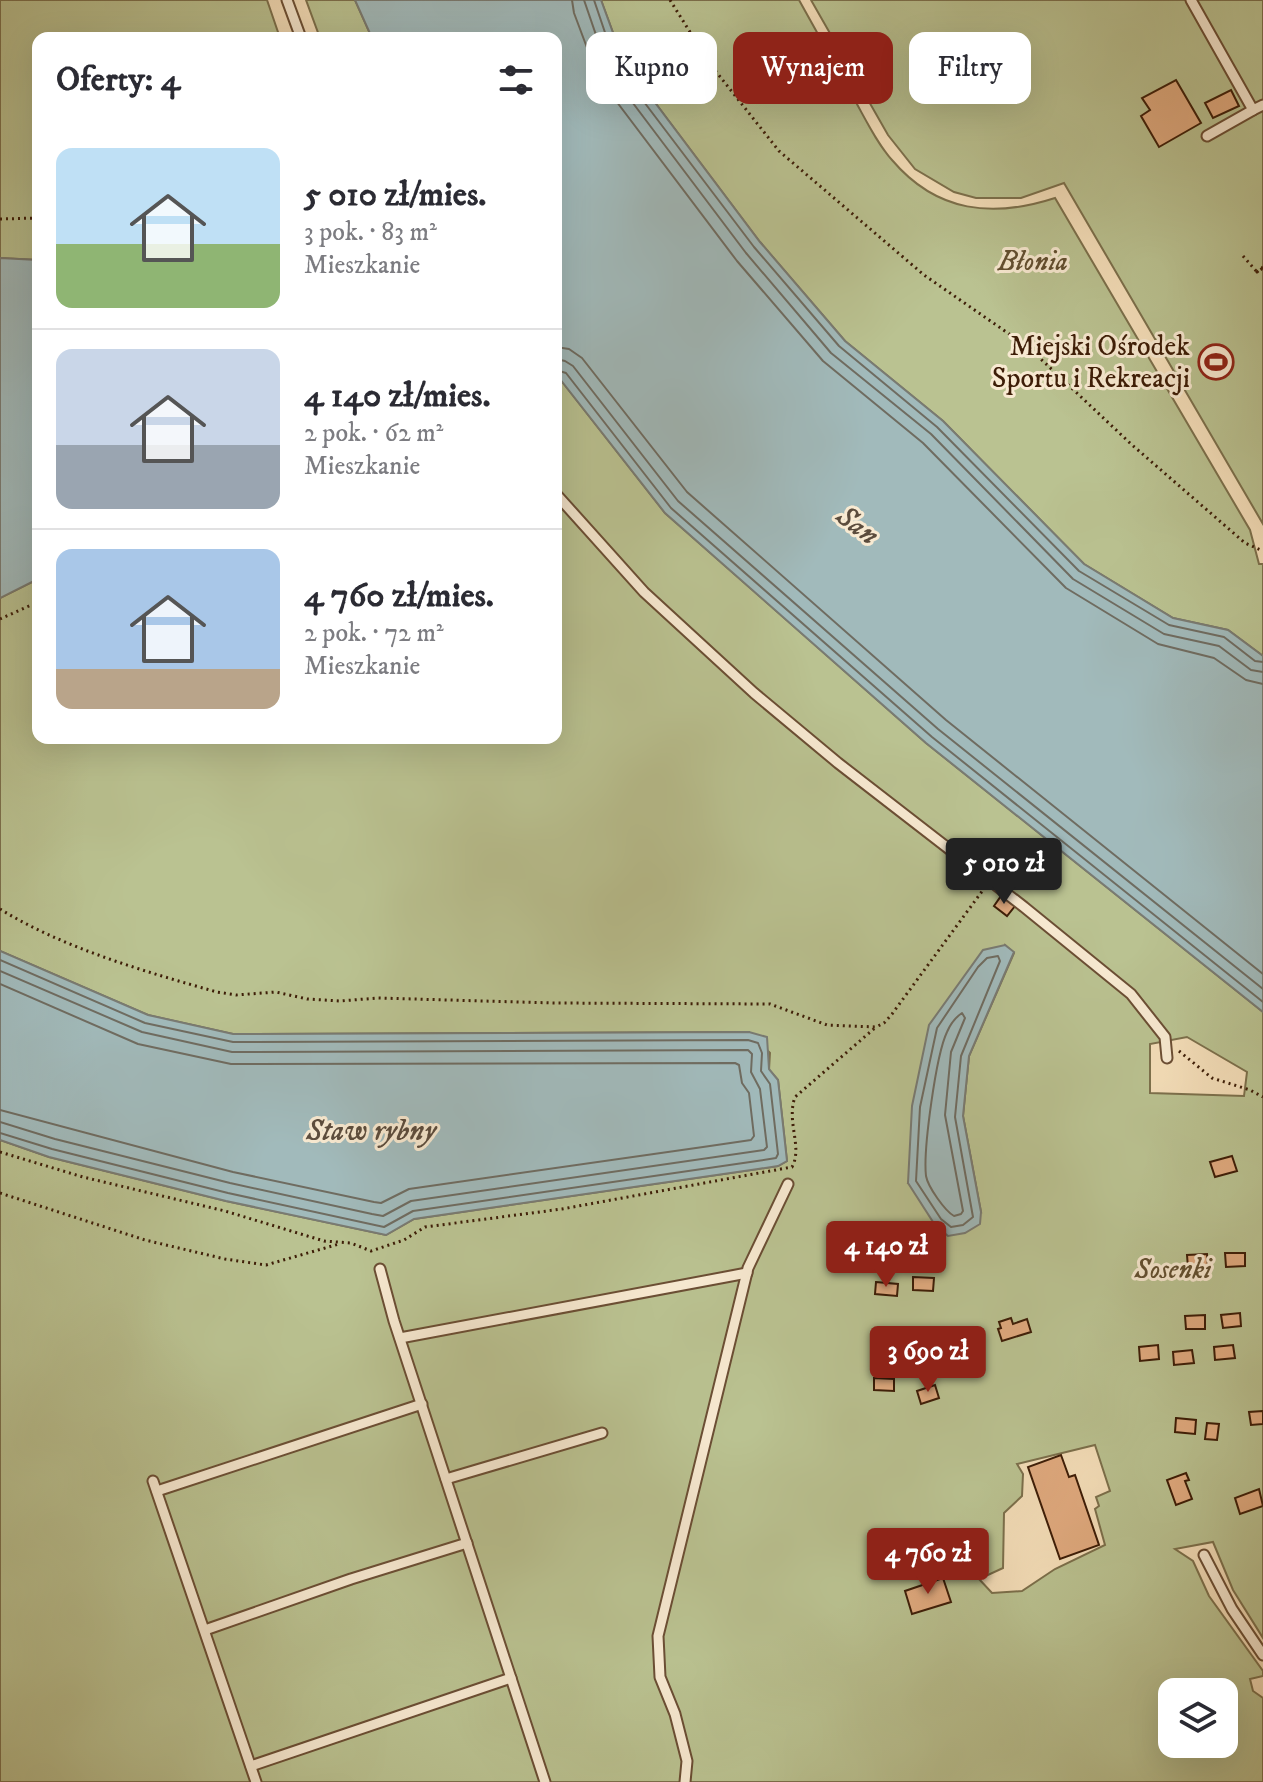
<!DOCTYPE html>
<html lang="pl">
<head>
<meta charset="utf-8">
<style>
	:root { --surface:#fff; --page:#f7f7f7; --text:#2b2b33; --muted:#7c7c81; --line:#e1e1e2; --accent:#8f2418 }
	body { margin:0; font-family:"IM FELL DW Pica",serif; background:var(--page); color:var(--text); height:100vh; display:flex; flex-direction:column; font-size:30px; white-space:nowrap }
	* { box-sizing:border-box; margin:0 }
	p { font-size:26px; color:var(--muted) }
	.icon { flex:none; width:44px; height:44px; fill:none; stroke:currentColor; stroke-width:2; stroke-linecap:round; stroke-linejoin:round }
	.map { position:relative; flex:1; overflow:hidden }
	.drawer { position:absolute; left:32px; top:32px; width:530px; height:712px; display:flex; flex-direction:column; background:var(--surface); border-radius:16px; box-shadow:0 8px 32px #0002 }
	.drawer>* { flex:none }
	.banner { position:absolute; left:586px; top:32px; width:556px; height:72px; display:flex; gap:16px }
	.fabs { position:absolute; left:1158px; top:1678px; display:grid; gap:16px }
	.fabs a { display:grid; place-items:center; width:80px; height:80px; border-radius:16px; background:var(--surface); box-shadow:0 8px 32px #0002; font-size:40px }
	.price { position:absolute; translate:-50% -68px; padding:0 18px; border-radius:8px; background:var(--accent); color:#fff; font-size:26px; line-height:52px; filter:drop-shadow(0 2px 4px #0008) }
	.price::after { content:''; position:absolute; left:50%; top:48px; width:24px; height:18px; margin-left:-12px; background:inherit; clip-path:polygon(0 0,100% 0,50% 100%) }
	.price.on { background:#222; color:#fff }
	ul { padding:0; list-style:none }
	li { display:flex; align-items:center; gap:24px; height:200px; padding:0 24px }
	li+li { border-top:2px solid var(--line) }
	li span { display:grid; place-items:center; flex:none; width:224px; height:160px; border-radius:16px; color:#555 }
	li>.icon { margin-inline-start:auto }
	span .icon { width:96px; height:96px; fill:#fffc; stroke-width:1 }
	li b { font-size:34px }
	h2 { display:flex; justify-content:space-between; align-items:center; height:96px; padding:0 24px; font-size:34px }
	.chip { padding:0 28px; border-radius:16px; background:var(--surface); box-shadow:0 8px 32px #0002; font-size:28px; line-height:72px }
	.chip.on { background:var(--accent); color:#fff }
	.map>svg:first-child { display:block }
	.green { fill:#bac291; stroke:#7c704c; stroke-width:2; fill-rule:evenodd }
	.water { fill:#a1babb; stroke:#797b73; stroke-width:2 }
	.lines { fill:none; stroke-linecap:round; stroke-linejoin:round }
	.shore { stroke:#6f6c61; stroke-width:2 }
	.building { fill:#e1ab80; stroke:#3d1d07; stroke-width:2 }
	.service-casing { stroke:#6b4e34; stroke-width:13 }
	.path { stroke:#3d1d07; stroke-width:3; stroke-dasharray:2 4; stroke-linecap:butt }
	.service { stroke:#f8ead2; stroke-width:9 }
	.labels { text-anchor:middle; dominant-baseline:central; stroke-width:6; stroke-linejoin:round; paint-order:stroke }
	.park-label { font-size:28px; font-style:italic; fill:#624f30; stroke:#f8ead2 }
	.poi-label { font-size:28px; fill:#3d1d07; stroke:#f8ead2; text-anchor:end }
	.water-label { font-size:30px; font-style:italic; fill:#5b4c3d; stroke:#f8ead2 }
</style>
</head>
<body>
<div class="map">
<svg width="1263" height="1782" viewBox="0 0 1263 1782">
	<rect width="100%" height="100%" fill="#f5dfba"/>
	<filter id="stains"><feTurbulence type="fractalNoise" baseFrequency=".0025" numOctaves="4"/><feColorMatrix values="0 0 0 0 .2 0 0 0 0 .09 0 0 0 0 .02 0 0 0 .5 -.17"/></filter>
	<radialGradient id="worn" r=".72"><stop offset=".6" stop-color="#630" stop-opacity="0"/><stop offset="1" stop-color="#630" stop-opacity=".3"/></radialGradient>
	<g class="green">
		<path d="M0 0H267L280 38H38V260L0 258Z"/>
		<path d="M306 0H355L372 38H320Z"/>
		<path d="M601 0H799C817 32 835 65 853 97 865 118 876 142 892 160 937 213 993 218 1055 198L1250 530 1259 564H1263V656L1228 630 1173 618 1084 564 943 421 845 341 760 242 623 60Z"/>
		<path d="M811 0H1263V524L1064 183 1021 198H976L954 192 915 169 888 135Z"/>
		<path d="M556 374 665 513 926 743 1263 1012V1638L1233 1590 1213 1542 1175 1549 1193 1561 1209 1596 1263 1671V1676L1250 1679 1253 1691 1263 1698V1782H0V1140L49 1157 226 1201 386 1235 414 1219 758 1169 778 1166 787 1161 778 1080 769 1070 770 1053 749 1032 233 1034 148 1015 0 951V598L38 579V738H556ZM1005 945 1014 953 969 1056 963 1116 981 1212 908 1183ZM1187 1037 1247 1072 1244 1096 1150 1093V1044ZM1095 1445 1110 1491 1096 1497 1099 1506 1095 1509 1105 1545 1055 1569 1022 1591 992 1593 979 1579 1003 1568 1004 1513 1022 1496 1023 1474 1017 1464ZM1172 1692H1224V1744H1172Z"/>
	</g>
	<g class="water">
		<path d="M355 0H601L623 60 760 242 845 341 943 421 1084 564 1173 618 1228 630 1263 656V1012L926 743 665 513 556 374V38H372Z"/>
		<path d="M0 258 38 260V579L0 598Z"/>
		<path d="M1005 945 1014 952 969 1056 963 1116 981 1212 980 1224 965 1233 948 1236 935 1225 908 1183 912 1106 929 1025 983 950Z"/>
		<path d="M0 951 148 1015 233 1034 749 1032 767 1037 769 1069 778 1080 787 1161 778 1166 758 1169 414 1219 386 1235 226 1201 49 1157 0 1140Z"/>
	</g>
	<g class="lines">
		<g class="shore">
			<path d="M572 0 574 13 598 77 737 261 823 361 923 443 1066 588 1158 644 1214 658 1246 680 1263 684"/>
			<path d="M584 0 608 70 746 253 831 353 931 434 1073 579 1164 634 1219 646 1251 670 1263 672"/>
			<path d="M594 0 616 65 754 247 839 346 937 427 1079 571 1169 625 1224 637 1255 661 1263 662"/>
			<path d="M556 347 569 349 582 358 687 492 946 720 1263 974"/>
			<path d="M556 359 565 361 573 366 678 501 938 729 1263 989"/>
			<path d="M556 370 566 373 671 508 932 737 1263 1002"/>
			<path d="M998 956 1000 961 961 1056 955 1117 973 1217 963 1225 951 1227 941 1219 916 1181 920 1107 937 1028 978 967 987 958Z"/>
			<path d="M0 960 145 1023 233 1042 748 1040 758 1043 762 1053 761 1071 770 1084 778 1154 776 1158 757 1161 413 1211 384 1227 228 1193 52 1149 0 1133"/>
			<path d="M0 971 142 1032 232 1052 748 1050 752 1054 751 1072 760 1089 767 1147 764 1150 411 1201 383 1216 372 1214 230 1183 55 1139 0 1122"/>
			<path d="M0 984 138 1044 231 1064 735 1063 739 1065 742 1083 749 1093 754 1136 751 1140 703 1147 409 1189 381 1203 374 1202 233 1172 0 1110"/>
			<path d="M962 1013 965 1018 951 1052 945 1115 963 1211 961 1214 954 1216C945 1211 928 1187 926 1176 923 1150 936 1055 947 1032 950 1025 956 1017 962 1013Z"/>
		</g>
	</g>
	<g class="building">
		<path d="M1176 80 1201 123 1159 147 1141 116 1150 110 1142 98Z"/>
		<path d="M1231 90 1239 106 1213 118 1205 103Z"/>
		<path d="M1001 896 1015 906 1007 916 994 906Z"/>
		<path d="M1232 1156 1237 1171 1215 1177 1210 1162Z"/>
		<path d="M1225 1253H1245V1266L1226 1267Z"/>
		<path d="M1207 1254 1208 1267 1188 1268 1187 1255Z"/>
		<path d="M913 1277 934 1278 933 1291 913 1290Z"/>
		<path d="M876 1282 898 1284 897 1296 875 1294Z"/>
		<path d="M1240 1313 1241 1326 1223 1328 1221 1315Z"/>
		<path d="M1205 1315V1329H1186L1185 1316Z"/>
		<path d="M1011 1318 1013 1324 1027 1319 1031 1332 1002 1341 998 1329 1001 1328 999 1322Z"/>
		<path d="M875 1329 896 1330V1342H875Z"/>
		<path d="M1158 1345 1159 1359 1140 1361 1139 1347Z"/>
		<path d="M1233 1345 1235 1358 1215 1360 1214 1347Z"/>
		<path d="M1192 1350 1194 1363 1174 1365 1173 1352Z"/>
		<path d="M874 1378 894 1379V1391L874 1390Z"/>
		<path d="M935 1385 939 1398 921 1404 917 1391Z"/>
		<path d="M1263 1411V1424L1251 1425 1249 1412Z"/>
		<path d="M1176 1418 1196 1420 1195 1434 1175 1432Z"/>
		<path d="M1207 1423 1219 1424 1217 1440 1205 1439Z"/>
		<path d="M1061 1455 1069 1477 1075 1475 1099 1545 1060 1559 1028 1467Z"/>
		<path d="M1186 1473 1189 1480 1185 1481 1192 1499 1176 1505 1167 1480Z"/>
		<path d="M1259 1489 1263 1506 1240 1514 1235 1498Z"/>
		<path d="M943 1578 951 1602 912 1614 905 1591Z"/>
	</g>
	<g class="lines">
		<defs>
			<g id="service">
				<path d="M287 0 301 38"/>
				<path d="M1191 0 1253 110 1263 105"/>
				<path d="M1207 136 1253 110"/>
				<path d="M556 494 644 592 754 693 838 763 1024 907 1131 994 1165 1037 1167 1058"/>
				<path d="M380 1269 394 1321 545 1782"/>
				<path d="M400 1338 747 1273"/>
				<path d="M446 1479 602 1433"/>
				<path d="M153 1481 256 1782"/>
				<path d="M157 1491 422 1404"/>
				<path d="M1204 1555 1232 1609 1263 1655"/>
				<path d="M205 1630 351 1579 467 1543"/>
				<path d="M251 1766 511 1678"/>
				<path d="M685 1782 687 1761 675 1714 660 1677 658 1636 748 1268 788 1184"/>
			</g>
		</defs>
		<use href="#service" class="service-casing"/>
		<g class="path">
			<path d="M670 0 710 64 779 151 924 275 1028 347 1131 444 1245 543 1263 551"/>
			<path d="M0 219 38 218"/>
			<path d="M1243 256 1257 272"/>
			<path d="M1263 267 1257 272 1263 268"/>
			<path d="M0 619 38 602"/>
			<path d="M0 909C63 948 146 972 217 992L236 995 276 992 307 999 340 1001 378 998 554 1003 770 1004 827 1025 876 1027 884 1023 892 1014 983 890"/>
			<path d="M1179 1051 1212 1078 1250 1090 1263 1097"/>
			<path d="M0 1152 83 1177 225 1211 324 1241 351 1243 371 1251 404 1240 425 1227 562 1209 792 1167C803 1147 786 1122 795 1097L876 1027"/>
			<path d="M0 1193 145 1240 225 1259 266 1265 339 1244"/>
		</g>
		<use href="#service" class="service"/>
	</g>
	<defs>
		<symbol id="stadium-ring" viewBox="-11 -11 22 22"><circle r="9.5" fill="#f8ead2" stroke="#8f2418" stroke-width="1.5"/><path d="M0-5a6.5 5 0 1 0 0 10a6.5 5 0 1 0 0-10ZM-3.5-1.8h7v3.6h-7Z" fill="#8f2418"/></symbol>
	</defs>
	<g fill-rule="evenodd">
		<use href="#stadium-ring" x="1196" y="342" width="40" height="40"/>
	</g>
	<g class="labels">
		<g class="park-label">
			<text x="1033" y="261">Błonia</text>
			<text x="1173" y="1269">Sosenki</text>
		</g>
		<g class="poi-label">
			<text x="1190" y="346">Miejski Ośrodek<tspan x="1190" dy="32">Sportu i Rekreacji</tspan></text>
		</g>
		<g class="water-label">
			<text transform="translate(857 526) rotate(37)">San</text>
			<text x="371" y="1131">Staw rybny</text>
		</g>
	</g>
	<rect width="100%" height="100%" filter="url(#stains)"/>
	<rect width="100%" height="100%" fill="url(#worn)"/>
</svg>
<div class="fabs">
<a><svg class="icon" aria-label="layers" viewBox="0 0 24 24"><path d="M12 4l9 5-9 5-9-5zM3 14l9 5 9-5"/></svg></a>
</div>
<b class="price on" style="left:1004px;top:906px">5 010 zł</b>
<b class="price" style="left:886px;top:1289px">4 140 zł</b>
<b class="price" style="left:928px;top:1394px">3 690 zł</b>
<b class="price" style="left:928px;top:1596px">4 760 zł</b>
<div class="banner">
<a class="chip">Kupno</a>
<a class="chip on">Wynajem</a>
<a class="chip">Filtry</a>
</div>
<section class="drawer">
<h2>Oferty: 4<svg class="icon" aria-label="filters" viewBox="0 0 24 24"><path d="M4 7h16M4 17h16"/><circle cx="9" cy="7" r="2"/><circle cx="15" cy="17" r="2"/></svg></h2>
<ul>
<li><span style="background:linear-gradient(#bfe0f5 60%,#8fb573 0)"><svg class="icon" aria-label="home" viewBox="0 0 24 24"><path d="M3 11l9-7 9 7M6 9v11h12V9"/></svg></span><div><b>5 010 zł/mies.</b><p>3 pok. · 83 m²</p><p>Mieszkanie</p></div></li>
<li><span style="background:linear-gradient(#c9d6e8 60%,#9aa5b1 0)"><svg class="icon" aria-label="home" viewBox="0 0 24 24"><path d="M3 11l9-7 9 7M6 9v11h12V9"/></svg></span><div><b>4 140 zł/mies.</b><p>2 pok. · 62 m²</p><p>Mieszkanie</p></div></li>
<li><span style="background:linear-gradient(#a9c7e8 75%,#b9a48a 0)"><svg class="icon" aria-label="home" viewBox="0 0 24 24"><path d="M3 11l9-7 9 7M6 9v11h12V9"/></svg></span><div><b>4 760 zł/mies.</b><p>2 pok. · 72 m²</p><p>Mieszkanie</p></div></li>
</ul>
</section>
</div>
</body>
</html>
